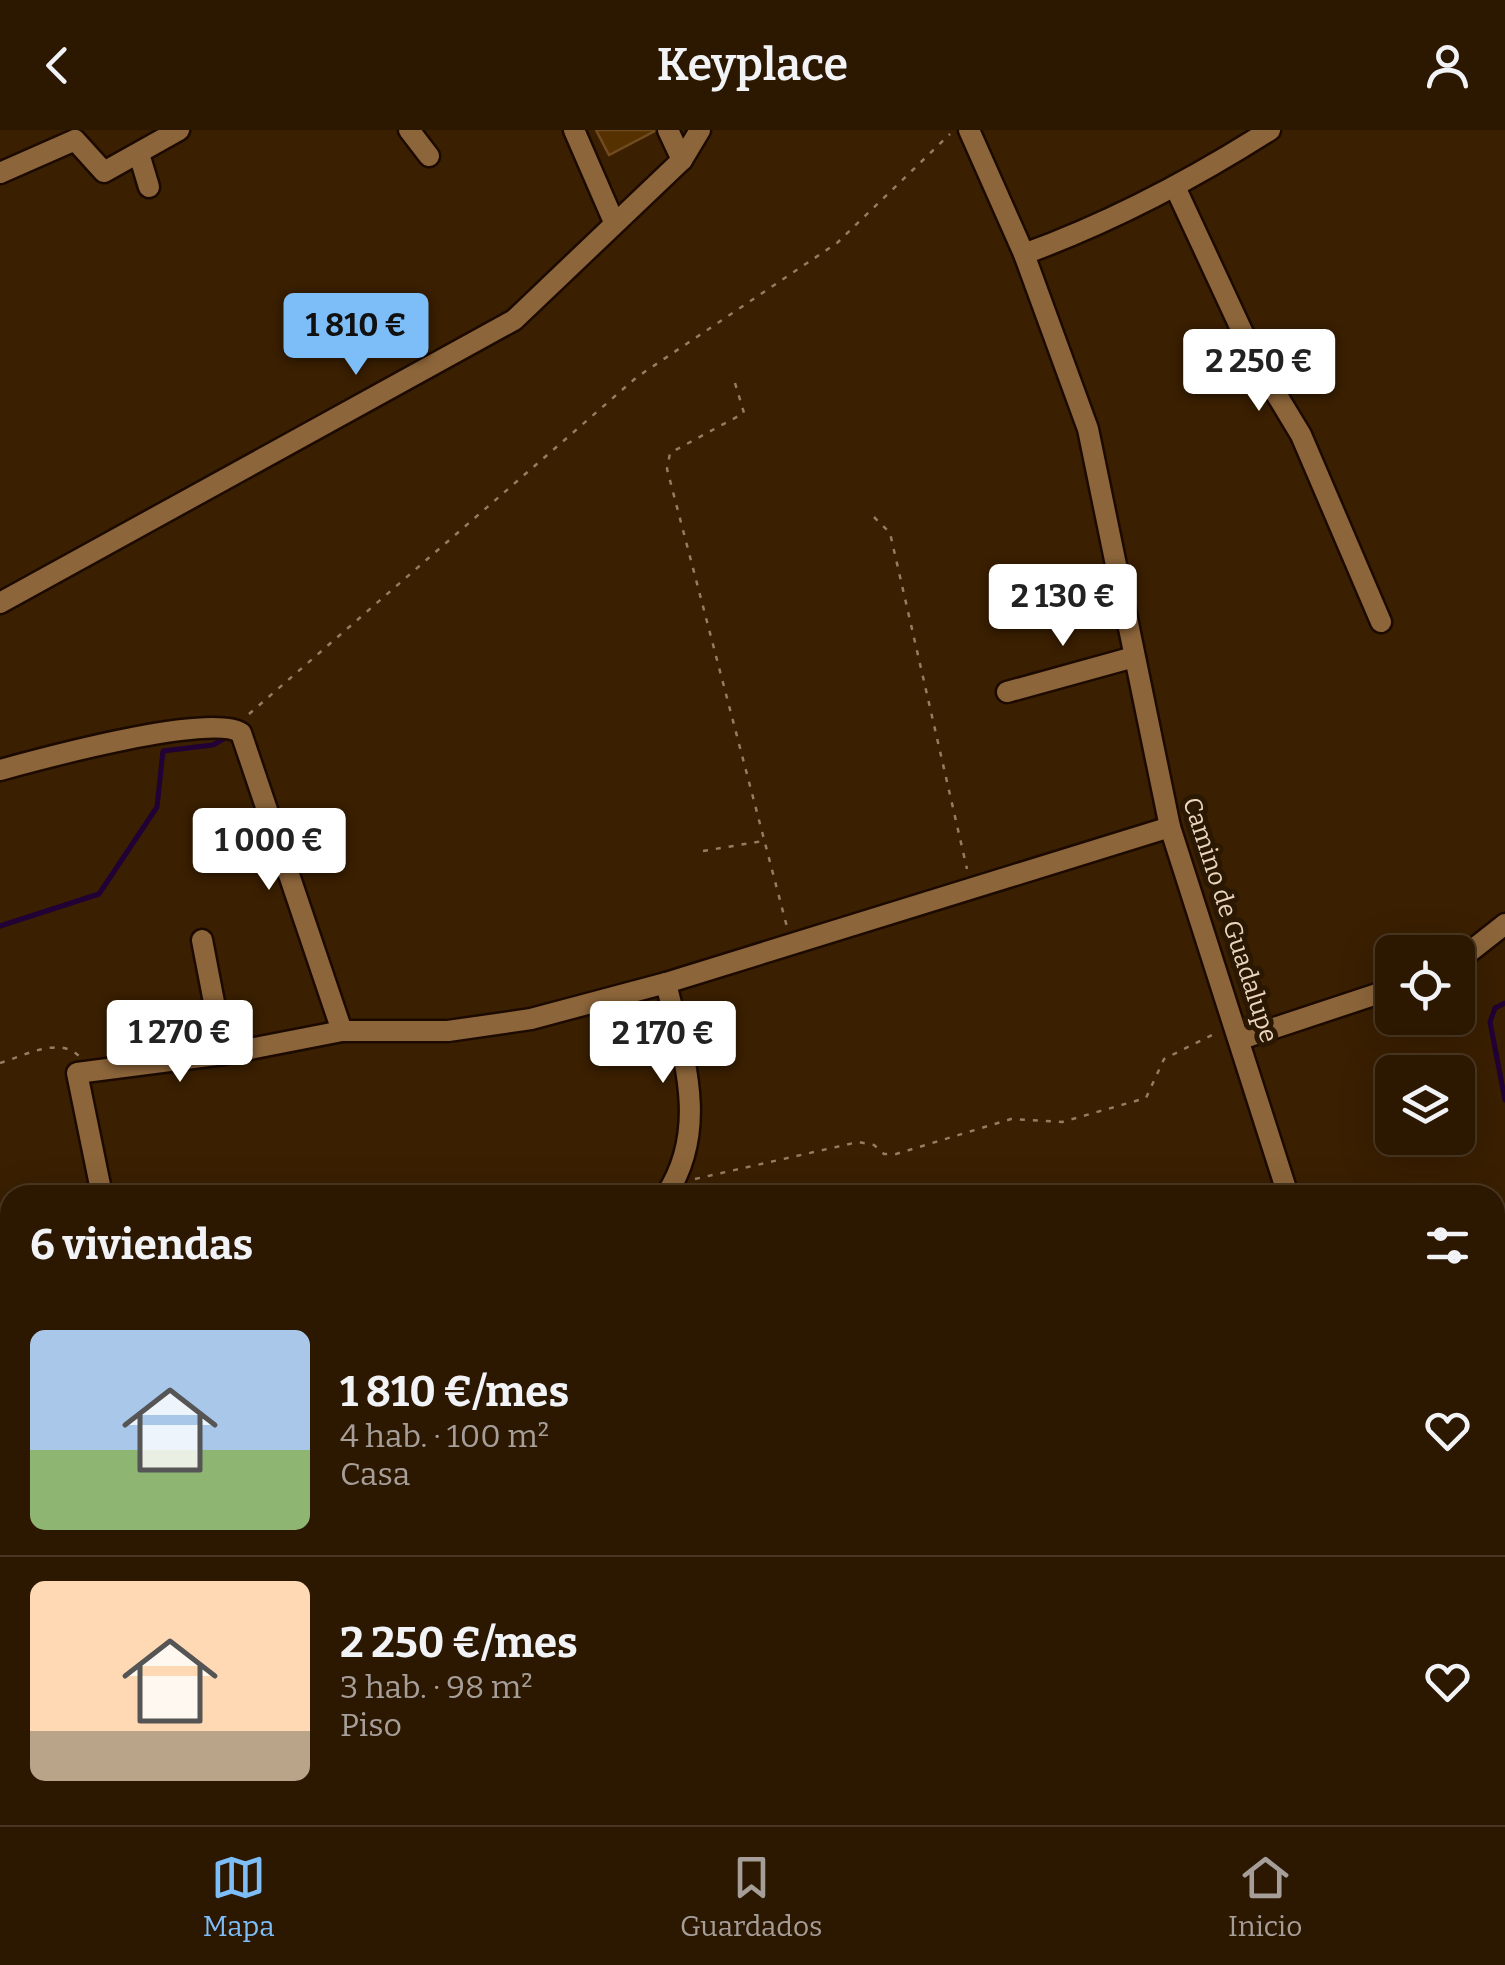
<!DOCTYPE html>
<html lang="es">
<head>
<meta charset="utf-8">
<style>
	:root { --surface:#2c1700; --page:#34200a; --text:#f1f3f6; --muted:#a69f99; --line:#483622; --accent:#7dbef9 }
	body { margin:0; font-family:Bitter,serif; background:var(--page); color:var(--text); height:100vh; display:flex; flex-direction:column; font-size:38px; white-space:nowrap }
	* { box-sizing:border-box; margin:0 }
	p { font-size:32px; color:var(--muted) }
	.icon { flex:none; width:55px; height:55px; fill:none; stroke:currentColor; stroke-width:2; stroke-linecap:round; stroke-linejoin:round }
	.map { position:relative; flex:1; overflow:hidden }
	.side { position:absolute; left:0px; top:1055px; width:1505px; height:640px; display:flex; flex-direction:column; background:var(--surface); border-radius:30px 30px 0 0; box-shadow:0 10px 40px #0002,0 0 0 2px var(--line) }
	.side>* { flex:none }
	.controls { position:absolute; left:1375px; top:805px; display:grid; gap:20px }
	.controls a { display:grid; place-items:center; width:100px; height:100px; border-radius:15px; background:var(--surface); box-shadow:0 10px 40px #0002,0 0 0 2px var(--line); font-size:50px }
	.price { position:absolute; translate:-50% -85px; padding:0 22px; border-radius:10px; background:#fff; color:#222; font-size:32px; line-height:65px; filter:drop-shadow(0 2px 5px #0008) }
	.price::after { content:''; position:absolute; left:50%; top:60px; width:30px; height:22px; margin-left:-15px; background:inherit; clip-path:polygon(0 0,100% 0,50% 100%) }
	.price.current { background:var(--accent); color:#111 }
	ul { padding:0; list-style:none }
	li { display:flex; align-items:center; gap:30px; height:250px; padding:0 30px }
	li+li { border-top:2px solid var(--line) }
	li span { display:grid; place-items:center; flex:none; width:280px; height:200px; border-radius:15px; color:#555 }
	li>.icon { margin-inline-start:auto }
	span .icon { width:120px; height:120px; fill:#fffc; stroke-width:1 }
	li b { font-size:42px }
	h2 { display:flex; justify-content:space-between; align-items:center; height:120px; padding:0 30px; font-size:42px }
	header { display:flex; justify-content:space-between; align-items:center; height:130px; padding:0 30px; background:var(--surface); font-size:45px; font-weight:600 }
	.dock { display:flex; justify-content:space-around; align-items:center; height:140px; border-top:2px solid var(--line); background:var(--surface); font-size:28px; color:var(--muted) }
	.dock a { display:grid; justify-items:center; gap:5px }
	.dock .current { color:var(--accent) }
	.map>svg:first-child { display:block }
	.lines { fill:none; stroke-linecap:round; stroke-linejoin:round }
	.stream { stroke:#210136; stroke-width:5 }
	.building { fill:#553100; stroke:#714b1f; stroke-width:2.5 }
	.minor-casing { stroke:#1c0a00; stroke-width:25 }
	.path { stroke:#957c62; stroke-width:2.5; stroke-dasharray:5 8; stroke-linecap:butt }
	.minor { stroke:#8c653a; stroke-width:20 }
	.labels { text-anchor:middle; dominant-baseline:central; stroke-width:10; stroke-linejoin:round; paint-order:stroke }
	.street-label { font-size:25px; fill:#ebd5bf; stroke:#2b1802 }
</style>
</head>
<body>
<header><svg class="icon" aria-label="back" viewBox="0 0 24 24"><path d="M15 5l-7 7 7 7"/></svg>Keyplace<svg class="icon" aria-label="person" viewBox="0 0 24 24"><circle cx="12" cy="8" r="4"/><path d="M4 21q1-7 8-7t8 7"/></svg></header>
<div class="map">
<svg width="1505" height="1695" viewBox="0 0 1505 1695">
	<rect width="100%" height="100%" fill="#3a1f00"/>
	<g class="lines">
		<g class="stream">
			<path d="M0 796 99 764 157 677 163 621 213 615 227 607"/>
			<path d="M1505 873 1495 878 1490 892 1505 970"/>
			<path d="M1495 1517 1505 1494"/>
			<path d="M1398 1695 1404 1685"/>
		</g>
	</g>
	<path class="building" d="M596 0H654L655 1 609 25Z"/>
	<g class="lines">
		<defs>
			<g id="minor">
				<path d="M409 0 429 26"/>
				<path d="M574 0 614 92"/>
				<path d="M668 0 682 30"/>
				<path d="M969 0 1024 124 1088 299 1170 697 1288 1065"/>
				<path d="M139 24 149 57"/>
				<path d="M0 43 75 10 104 42 179 0"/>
				<path d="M1176 59 1255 229 1301 305 1381 492"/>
				<path d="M1024 124C1112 92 1190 51 1270 0"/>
				<path d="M0 473 514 190 682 30 700 0"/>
				<path d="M1007 562 1134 527"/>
				<path d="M0 640C40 629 213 582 241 603L342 901"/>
				<path d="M202 810 224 924"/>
				<path d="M1458 831 1505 794"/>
				<path d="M666 853C683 925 710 998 666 1065"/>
				<path d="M1241 909 1392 859"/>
				<path d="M102 1065 77 943 224 924 342 901H448L531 889 666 853 1170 697"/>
				<path d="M0 1159 10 1157"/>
				<path d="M1495 1235 1505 1233"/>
				<path d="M0 1289 10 1288"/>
				<path d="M0 1494H10"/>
				<path d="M109 1685 110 1695"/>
				<path d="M552 1685 563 1687"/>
				<path d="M953 1685 956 1695"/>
				<path d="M1075 1685 1079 1695"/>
				<path d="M1478 1685 1481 1695"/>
				<path d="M428 1695 439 1685"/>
			</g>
		</defs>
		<use href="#minor" class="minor-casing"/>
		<g class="path">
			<path d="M735 253 744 283 670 323 667 339 787 797"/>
			<path d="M874 387 890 403 967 739"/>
			<path d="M249 584 637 247 837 113 950 4"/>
			<path d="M703 721 763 711"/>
			<path d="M0 933C24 926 59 906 79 926"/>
			<path d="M695 1049 858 1012 874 1015 884 1024H896L1011 989 1062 992 1146 968 1164 929 1216 903"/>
		</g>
		<use href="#minor" class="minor"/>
	</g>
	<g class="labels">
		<g class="street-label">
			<text transform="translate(1230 790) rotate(72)">Camino de Guadalupe</text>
		</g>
	</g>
</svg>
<div class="controls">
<a><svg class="icon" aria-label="locate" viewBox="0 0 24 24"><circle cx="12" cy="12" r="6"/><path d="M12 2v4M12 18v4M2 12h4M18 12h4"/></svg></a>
<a><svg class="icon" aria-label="layers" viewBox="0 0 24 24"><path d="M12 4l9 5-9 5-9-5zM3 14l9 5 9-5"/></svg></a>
</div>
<b class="price current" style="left:356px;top:248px">1 810 €</b>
<b class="price" style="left:1259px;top:284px">2 250 €</b>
<b class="price" style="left:1063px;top:519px">2 130 €</b>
<b class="price" style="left:269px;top:763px">1 000 €</b>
<b class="price" style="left:180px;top:955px">1 270 €</b>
<b class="price" style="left:663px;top:956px">2 170 €</b>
<section class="side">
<h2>6 viviendas<svg class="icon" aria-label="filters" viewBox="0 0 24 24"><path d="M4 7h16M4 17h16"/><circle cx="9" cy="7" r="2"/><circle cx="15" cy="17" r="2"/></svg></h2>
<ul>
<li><span style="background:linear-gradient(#a9c7e8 60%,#8fb573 0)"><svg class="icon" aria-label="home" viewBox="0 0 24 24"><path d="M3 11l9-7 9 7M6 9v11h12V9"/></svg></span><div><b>1 810 €/mes</b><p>4 hab. · 100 m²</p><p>Casa</p></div><svg class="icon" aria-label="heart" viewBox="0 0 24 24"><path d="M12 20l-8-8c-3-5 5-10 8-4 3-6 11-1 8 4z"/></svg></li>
<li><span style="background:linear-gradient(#ffd9b3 75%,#b9a48a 0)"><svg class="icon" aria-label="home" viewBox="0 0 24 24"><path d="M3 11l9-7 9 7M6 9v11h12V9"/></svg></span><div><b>2 250 €/mes</b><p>3 hab. · 98 m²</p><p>Piso</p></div><svg class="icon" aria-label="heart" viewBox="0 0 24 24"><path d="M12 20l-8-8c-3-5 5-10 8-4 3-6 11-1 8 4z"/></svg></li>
</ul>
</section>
</div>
<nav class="dock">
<a class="current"><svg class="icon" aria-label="map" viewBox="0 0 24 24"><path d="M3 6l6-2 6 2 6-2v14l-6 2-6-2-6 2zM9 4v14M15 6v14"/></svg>Mapa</a>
<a><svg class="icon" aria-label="saved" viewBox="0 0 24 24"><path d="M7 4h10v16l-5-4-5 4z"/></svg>Guardados</a>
<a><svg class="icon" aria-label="home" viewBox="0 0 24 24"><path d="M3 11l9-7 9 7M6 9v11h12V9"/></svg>Inicio</a>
</nav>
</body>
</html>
